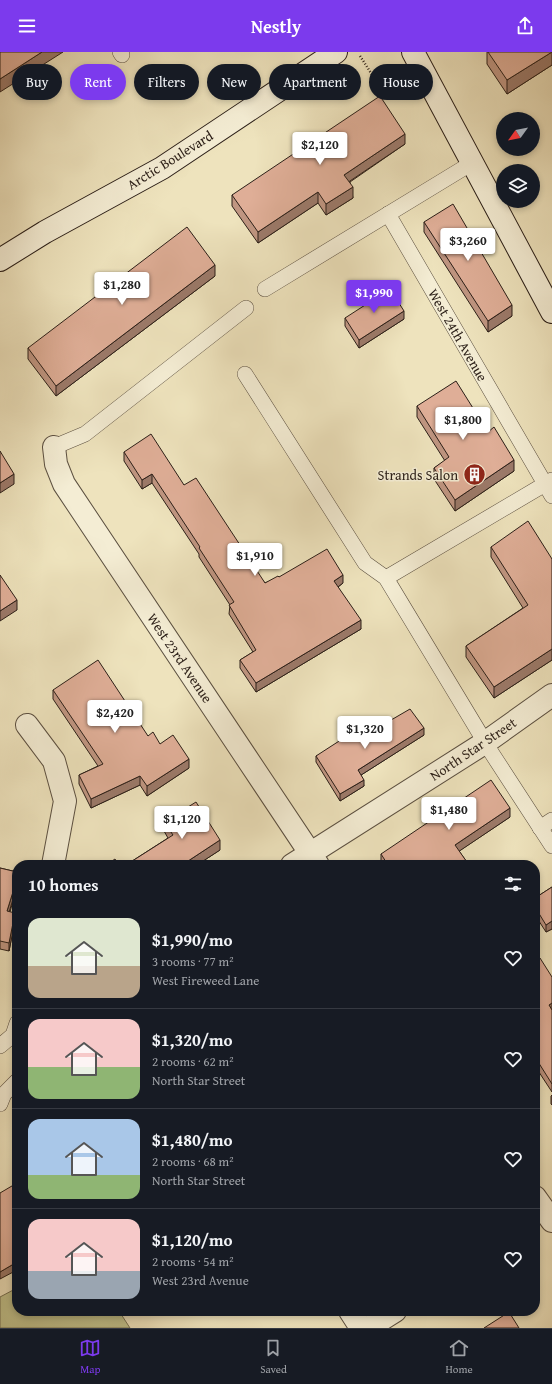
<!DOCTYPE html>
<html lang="en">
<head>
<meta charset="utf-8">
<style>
	:root { --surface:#171b24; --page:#242831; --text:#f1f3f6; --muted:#9ea1a6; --line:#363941; --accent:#7c3aed }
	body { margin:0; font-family:"Gentium Book Plus",serif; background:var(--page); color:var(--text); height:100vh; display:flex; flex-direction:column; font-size:15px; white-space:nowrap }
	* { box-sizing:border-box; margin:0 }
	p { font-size:13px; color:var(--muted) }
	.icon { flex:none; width:22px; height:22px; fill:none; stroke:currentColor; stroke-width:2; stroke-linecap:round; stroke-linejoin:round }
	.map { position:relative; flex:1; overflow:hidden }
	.sheet { position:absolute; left:12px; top:808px; width:528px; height:456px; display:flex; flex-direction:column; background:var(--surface); border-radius:16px; box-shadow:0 2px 6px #0003 }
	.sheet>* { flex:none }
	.top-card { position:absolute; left:12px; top:12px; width:528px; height:36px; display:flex; gap:8px }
	.needle { width:26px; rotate:237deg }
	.controls { position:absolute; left:496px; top:60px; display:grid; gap:8px }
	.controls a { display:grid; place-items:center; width:44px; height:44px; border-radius:50%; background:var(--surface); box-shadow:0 2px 6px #0003; font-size:20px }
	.price { position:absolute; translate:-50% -34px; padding:0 9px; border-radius:4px; background:#fff; color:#222; font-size:13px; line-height:26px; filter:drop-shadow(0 1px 2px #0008) }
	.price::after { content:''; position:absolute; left:50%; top:24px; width:12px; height:9px; margin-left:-6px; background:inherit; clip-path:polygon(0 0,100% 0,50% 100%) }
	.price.current { background:var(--accent); color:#fff }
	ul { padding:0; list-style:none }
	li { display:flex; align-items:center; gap:12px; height:100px; padding:0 16px }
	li+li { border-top:1px solid var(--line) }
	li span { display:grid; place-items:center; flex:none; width:112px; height:80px; border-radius:12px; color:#555 }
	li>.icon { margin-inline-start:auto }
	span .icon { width:48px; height:48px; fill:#fffc; stroke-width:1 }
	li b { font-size:17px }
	h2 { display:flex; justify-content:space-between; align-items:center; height:48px; padding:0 16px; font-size:17px }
	.tag { padding:0 14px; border-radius:18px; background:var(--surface); box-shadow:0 2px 6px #0003; font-size:14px; line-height:36px }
	.tag.current { background:var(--accent); color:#fff }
	header { display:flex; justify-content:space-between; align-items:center; height:52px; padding:0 16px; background:var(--accent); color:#fff; font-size:18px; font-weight:700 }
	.tabs { display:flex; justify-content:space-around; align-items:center; height:56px; border-top:1px solid var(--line); background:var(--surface); font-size:11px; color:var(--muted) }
	.tabs a { display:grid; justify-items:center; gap:2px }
	.tabs .current { color:var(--accent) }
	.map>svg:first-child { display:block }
	.green { fill:#c0c18c; stroke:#767052 }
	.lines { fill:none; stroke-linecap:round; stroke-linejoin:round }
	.lane-casing { stroke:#5c5041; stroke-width:16 }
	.street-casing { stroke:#5c5041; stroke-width:24 }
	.secondary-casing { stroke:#2b1f18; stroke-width:24 }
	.path { stroke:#2b1f18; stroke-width:2.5; stroke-dasharray:1 2; stroke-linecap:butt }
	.lane { stroke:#f4edd4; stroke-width:15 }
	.street { stroke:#f4edd4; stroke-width:22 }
	.secondary { stroke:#f4edd4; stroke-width:22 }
	.wall { fill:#c09682; stroke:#2b1f18 }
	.shaded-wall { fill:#9c7a6a; stroke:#2b1f18 }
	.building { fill:#dfae97; stroke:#2b1f18 }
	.labels { text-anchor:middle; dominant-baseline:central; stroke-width:3; stroke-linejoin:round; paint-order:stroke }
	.street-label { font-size:14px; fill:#2b1f18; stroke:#f4edd4 }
	.poi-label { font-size:14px; fill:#2b1f18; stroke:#f4edd4; text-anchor:end }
</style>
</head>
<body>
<header><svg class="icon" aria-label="menu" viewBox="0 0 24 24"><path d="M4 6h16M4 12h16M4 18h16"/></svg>Nestly<svg class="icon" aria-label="share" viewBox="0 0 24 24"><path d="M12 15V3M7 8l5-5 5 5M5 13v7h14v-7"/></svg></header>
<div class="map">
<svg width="552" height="1276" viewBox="0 0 552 1276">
	<rect width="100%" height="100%" fill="#eee3bd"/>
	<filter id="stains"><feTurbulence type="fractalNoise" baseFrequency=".005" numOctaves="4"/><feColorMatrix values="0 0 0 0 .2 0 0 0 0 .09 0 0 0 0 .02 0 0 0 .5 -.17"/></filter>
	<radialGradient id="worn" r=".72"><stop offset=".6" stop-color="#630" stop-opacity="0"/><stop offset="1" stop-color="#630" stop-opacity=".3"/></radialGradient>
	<path class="green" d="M17 1236V1259H119L130 1276H0V1245Z"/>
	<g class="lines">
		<defs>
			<g id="lane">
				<path d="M120 0 122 3"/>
				<path d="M388 162 552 444"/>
				<path d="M265 237 472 111"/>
				<path d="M245 322 365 511 386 526 491 700 552 794"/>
				<path d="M54 395 85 382 246 256"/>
				<path d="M386 526 552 428"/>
				<path d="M540 776 552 768"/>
				<path d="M0 994 13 983 17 971"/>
				<path d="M0 1052 4 1042 17 1029"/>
			</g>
			<g id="street">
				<path d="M54 395 56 412 64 432 318 813"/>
				<path d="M27 673 54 709 65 749 53 813"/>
				<path d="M292 813 486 690 552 643"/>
				<path d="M535 1145 552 1169"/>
				<path d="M350 1259 361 1276"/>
				<path d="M368 1276 395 1259"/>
			</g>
			<g id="secondary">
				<path d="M413 0 552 260"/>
				<path d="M0 208 45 180 162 116 336 0"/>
			</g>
		</defs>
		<use href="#lane" class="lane-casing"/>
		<use href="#street" class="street-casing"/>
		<use href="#secondary" class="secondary-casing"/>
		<path class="path" d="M360 4 380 35 397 24"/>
		<use href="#lane" class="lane"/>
		<use href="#street" class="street"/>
		<use href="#secondary" class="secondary"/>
	</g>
	<g class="wall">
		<path d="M487 0H552V13L507 42 487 12Z"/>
		<path d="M405 92 350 130 353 146 326 163 318 151 258 191 232 154V143Z"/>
		<path d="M424 170 512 264 488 280 424 180Z"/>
		<path d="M215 224 56 344 28 307V296Z"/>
		<path d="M345 266 404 267 359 296 345 274Z"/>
		<path d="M417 354 488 380 514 419 455 459 434 427V416L445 409 417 365Z"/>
		<path d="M124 400 184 433 265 531 279 525 343 531 338 535 361 577 256 640 240 616V608L253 600 229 562 230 553 199 505V502L152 431 142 437 124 409Z"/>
		<path d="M491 495 552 507V608L494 646 466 605V594L523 556 491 505Z"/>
		<path d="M53 638 148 684 189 716 147 744 140 733 91 756 79 732V723L98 714 53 647Z"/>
		<path d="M424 683 361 723 364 734 340 749 316 710V704L355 689Z"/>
		<path d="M510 765 459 799 469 813H383L381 810V802Z"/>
		<path d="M164 770 220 798 197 813H126L168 786 164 779Z"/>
		<path d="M0 816 17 820V834L10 860 15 869 9 899 0 897Z"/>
		<path d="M552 835V877L546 880 535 863V846Z"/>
		<path d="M535 909 552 925V1040L535 1014Z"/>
		<path d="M552 1043V1053L551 1052V1044Z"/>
		<path d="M17 1058V1075L13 1070V1061Z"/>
	</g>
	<g class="shaded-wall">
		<path d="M42 0H63L0 40V27Z"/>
		<path d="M552 0V13L507 42V28Z"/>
		<path d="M405 82V92L344 133V123Z"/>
		<path d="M353 135V146L326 163V152Z"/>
		<path d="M318 140V151L258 191V180Z"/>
		<path d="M215 213V224L56 344V334Z"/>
		<path d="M512 253V264L488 280V269Z"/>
		<path d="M404 259V267L359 296V288Z"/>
		<path d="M514 408V419L455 459V448Z"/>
		<path d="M14 422V432L0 441V431Z"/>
		<path d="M152 422V431L142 437V428Z"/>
		<path d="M343 523V531L334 538V529Z"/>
		<path d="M17 548V558L0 569V559Z"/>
		<path d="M361 568V577L256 640V631Z"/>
		<path d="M552 597V608L494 646V635Z"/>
		<path d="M424 676V683L358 725V718Z"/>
		<path d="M189 707V716L147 744V734Z"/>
		<path d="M140 724V733L91 756V747Z"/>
		<path d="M364 728V734L340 749V742Z"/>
		<path d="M510 756V765L455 802V793Z"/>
		<path d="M220 788V798L197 813H182Z"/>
		<path d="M17 827V834L7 867V859Z"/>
		<path d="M15 861V869L9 899V891Z"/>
		<path d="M552 869V877L546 880V873Z"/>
		<path d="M552 951V959L549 953Z"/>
		<path d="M17 1210V1218L0 1227V1220Z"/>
	</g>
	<g class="building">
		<path d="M0 0H42L0 27Z"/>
		<path d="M488 0H552L507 28Z"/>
		<path d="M380 44 405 82 344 123 353 135 326 152 318 140 258 180 232 143Z"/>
		<path d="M453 152 512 253 488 269 424 170Z"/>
		<path d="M187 175 215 213 56 334 28 296Z"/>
		<path d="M390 237 404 259 359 288 345 266Z"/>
		<path d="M456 329 488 380 494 375 514 408 455 448 434 416 449 405 417 354Z"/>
		<path d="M151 382 184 433 196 426 265 531 278 524 279 525 327 497 343 523 334 529 361 568 256 631 240 608 256 598 229 553 234 550 199 496 200 495 152 422 142 428 124 400Z"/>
		<path d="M0 399 14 422 0 431Z"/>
		<path d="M528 469 552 507V597L494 635 466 594 528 553 491 495Z"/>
		<path d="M0 523 17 548 0 559Z"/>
		<path d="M98 608 148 684 153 680 160 692 173 683 189 707 147 734 140 724 91 747 79 723 103 712 53 638Z"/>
		<path d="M410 657 424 676 358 718 364 728 340 742 316 704 350 682 355 689Z"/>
		<path d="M491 728 510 756 455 793 469 813H388L381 802Z"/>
		<path d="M196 750 220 788 182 813H126L173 783 164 770Z"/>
		<path d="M115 807 119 813H106Z"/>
		<path d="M0 816 17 820V827L7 859 15 861 9 891 0 889Z"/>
		<path d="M552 835V869L546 873 535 855V846Z"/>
		<path d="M540 906 552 925V951L549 953 552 958V1032L535 1005V909Z"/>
		<path d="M17 1058V1066L13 1061Z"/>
		<path d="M17 1131V1210L0 1220V1141Z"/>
		<path d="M509 1260 519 1276H484Z"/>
	</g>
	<defs>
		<symbol id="building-disc" viewBox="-11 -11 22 22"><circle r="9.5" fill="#8f2418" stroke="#f4edd4"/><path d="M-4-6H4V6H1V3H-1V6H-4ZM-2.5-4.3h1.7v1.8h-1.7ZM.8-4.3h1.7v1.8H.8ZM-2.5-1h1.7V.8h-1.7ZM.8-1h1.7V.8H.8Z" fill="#fff"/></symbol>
	</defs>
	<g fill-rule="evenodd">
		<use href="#building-disc" x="462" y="410" width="25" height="25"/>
	</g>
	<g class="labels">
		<g class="street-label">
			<text transform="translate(170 108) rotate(-32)">Arctic Boulevard</text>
			<text transform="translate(458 283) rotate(60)">West 24th Avenue</text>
			<text transform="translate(180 606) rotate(56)">West 23rd Avenue</text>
			<text transform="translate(473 697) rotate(-34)">North Star Street</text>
		</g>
		<g class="poi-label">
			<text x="458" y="423">Strands Salon</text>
		</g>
	</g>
	<rect width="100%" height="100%" filter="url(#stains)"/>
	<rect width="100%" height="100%" fill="url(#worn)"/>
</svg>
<div class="controls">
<a><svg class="needle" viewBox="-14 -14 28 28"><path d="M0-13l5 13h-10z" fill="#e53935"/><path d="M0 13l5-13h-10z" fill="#9ea1a6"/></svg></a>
<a><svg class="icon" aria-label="layers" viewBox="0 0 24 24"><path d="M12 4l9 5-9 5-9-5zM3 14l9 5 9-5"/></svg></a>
</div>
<b class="price" style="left:320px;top:114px">$2,120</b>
<b class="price" style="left:468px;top:210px">$3,260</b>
<b class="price" style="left:122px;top:254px">$1,280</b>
<b class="price current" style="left:374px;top:262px">$1,990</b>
<b class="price" style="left:463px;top:389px">$1,800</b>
<b class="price" style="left:255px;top:525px">$1,910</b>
<b class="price" style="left:115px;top:682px">$2,420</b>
<b class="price" style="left:365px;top:698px">$1,320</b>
<b class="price" style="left:449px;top:779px">$1,480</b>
<b class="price" style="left:182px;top:788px">$1,120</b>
<div class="top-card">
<a class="tag">Buy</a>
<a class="tag current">Rent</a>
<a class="tag">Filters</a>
<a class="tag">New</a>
<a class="tag">Apartment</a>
<a class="tag">House</a>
</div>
<section class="sheet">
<h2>10 homes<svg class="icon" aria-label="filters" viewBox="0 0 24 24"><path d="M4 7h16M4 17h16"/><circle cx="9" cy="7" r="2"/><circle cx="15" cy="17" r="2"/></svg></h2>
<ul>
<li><span style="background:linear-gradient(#dfe7d0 60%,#b9a48a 0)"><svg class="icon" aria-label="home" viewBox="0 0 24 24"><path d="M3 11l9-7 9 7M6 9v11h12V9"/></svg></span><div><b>$1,990/mo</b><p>3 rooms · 77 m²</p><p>West Fireweed Lane</p></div><svg class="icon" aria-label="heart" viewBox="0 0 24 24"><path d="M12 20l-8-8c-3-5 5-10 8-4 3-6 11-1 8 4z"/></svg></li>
<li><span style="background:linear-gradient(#f6c9c9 60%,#8fb573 0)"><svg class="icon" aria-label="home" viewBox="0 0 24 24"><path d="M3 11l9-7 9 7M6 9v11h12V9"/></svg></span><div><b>$1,320/mo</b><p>2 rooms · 62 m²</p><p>North Star Street</p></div><svg class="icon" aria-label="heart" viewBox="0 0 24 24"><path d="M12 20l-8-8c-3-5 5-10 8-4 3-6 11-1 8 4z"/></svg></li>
<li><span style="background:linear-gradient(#a9c7e8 70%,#8fb573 0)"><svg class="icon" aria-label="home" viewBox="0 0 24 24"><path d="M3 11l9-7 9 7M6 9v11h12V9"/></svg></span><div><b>$1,480/mo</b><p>2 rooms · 68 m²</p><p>North Star Street</p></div><svg class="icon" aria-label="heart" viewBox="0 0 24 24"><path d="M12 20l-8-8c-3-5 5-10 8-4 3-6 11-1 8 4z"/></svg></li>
<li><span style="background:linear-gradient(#f6c9c9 65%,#9aa5b1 0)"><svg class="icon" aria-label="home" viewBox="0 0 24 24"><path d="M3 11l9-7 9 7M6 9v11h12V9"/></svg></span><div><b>$1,120/mo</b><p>2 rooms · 54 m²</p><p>West 23rd Avenue</p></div><svg class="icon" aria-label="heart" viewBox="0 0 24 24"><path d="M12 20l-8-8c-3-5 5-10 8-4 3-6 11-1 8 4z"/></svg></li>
</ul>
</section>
</div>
<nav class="tabs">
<a class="current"><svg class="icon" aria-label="map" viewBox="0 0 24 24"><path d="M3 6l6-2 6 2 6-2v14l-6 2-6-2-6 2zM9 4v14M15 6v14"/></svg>Map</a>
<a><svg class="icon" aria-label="saved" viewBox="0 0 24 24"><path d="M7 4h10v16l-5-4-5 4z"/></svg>Saved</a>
<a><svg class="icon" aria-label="home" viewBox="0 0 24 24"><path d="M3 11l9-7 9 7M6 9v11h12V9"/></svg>Home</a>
</nav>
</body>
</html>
